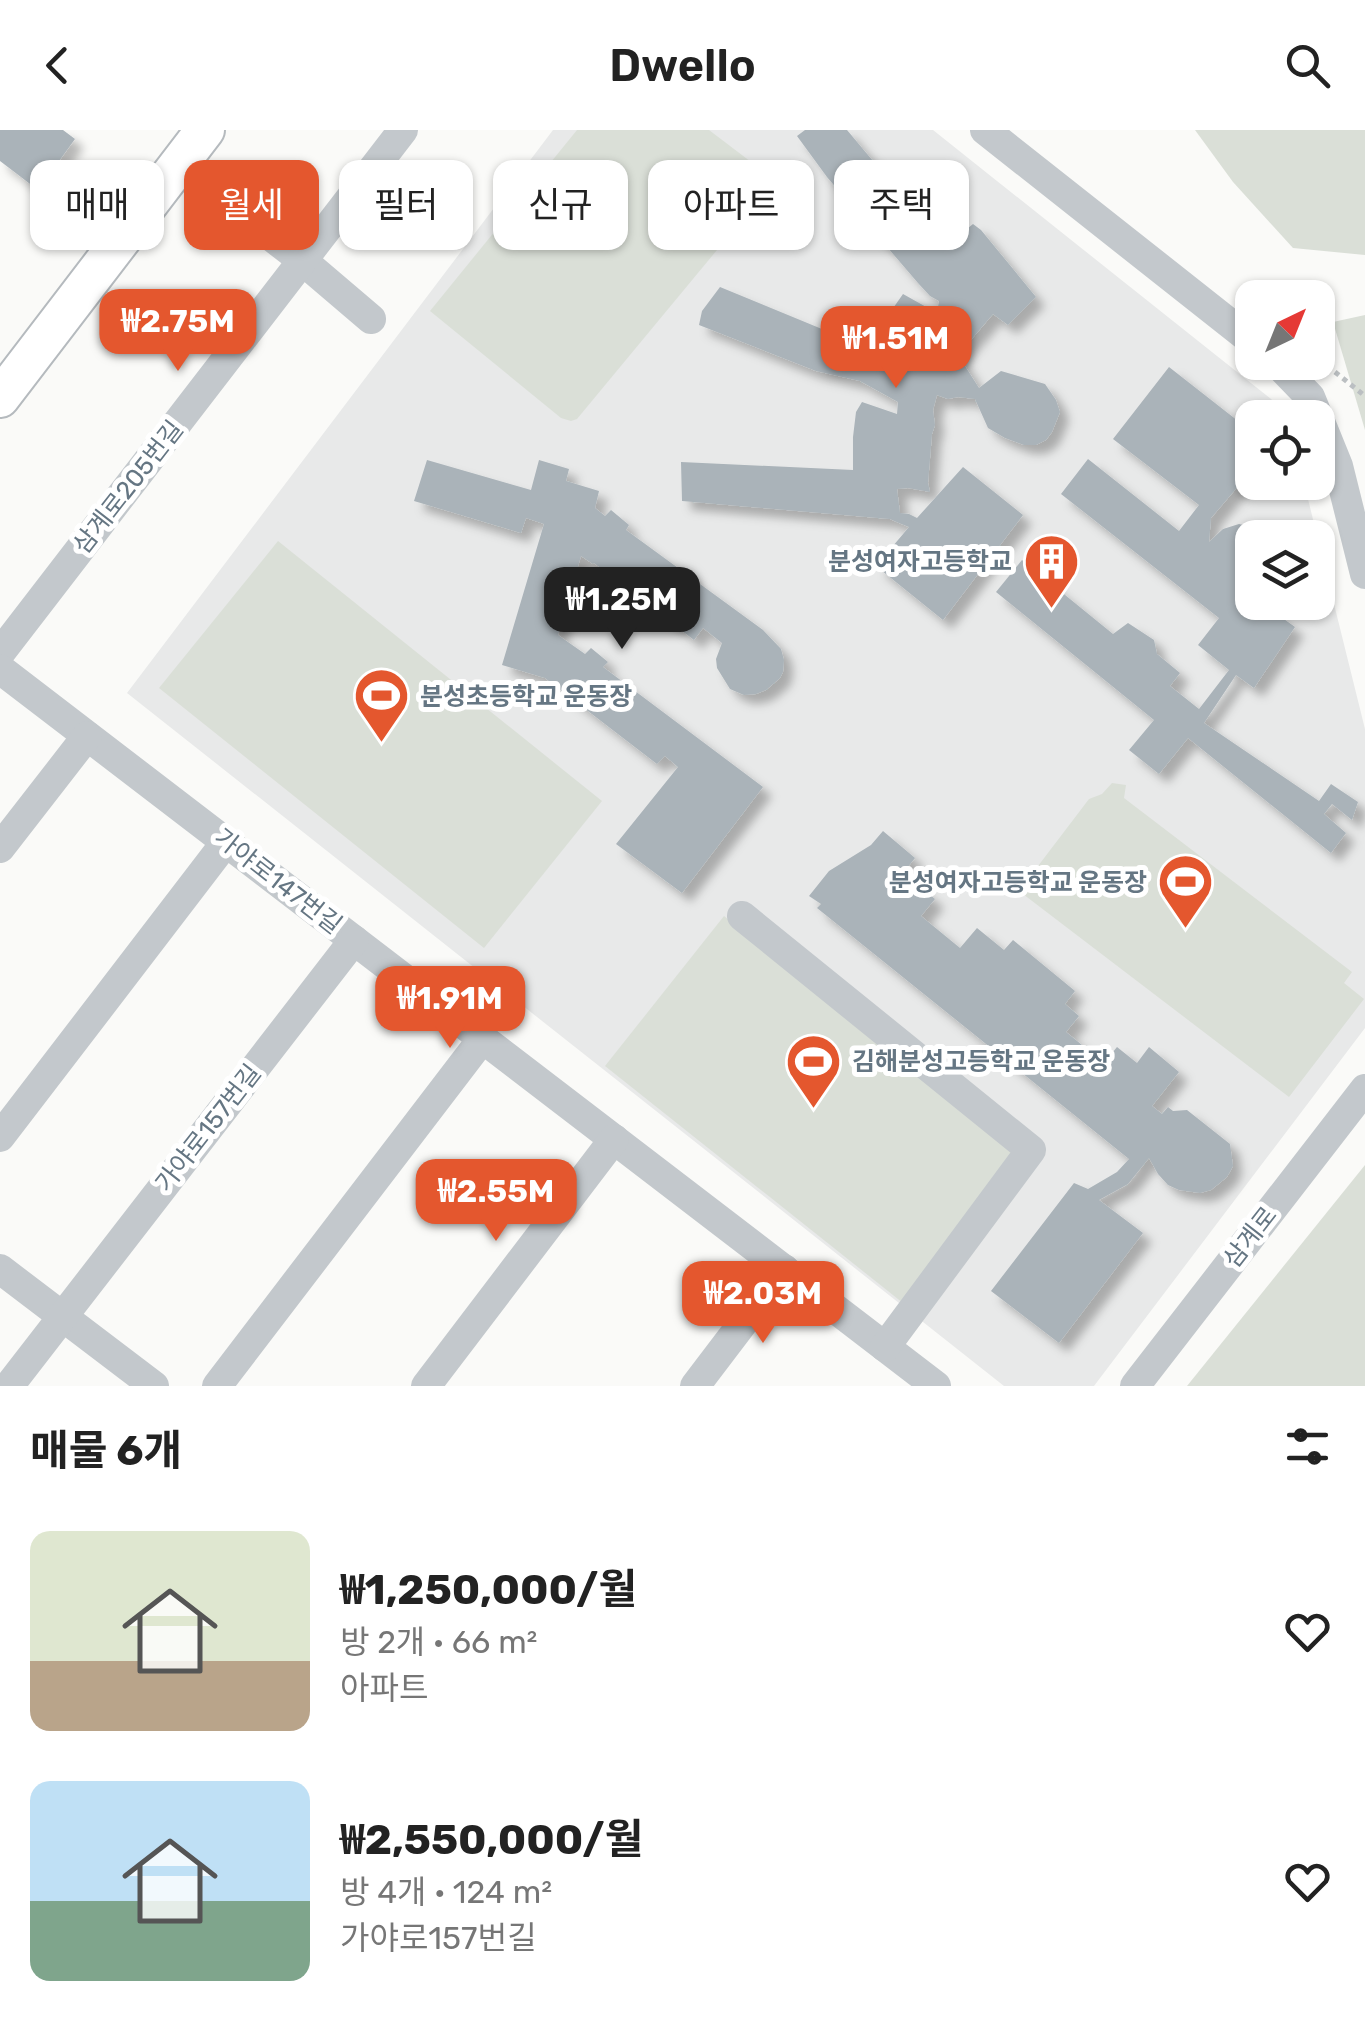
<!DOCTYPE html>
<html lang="ko">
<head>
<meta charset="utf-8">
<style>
	:root { --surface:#fff; --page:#f6f6f6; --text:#222; --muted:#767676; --accent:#e4572e }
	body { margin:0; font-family:Rubik,"Noto Sans KR",sans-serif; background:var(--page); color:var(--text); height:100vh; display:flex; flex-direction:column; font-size:38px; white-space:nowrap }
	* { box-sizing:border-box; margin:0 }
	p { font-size:32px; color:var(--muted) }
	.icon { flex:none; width:55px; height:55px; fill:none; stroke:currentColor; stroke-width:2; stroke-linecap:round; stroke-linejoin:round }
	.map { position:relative; height:1256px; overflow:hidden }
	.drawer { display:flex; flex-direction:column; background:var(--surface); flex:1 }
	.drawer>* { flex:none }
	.guide { position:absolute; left:30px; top:30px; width:1305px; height:90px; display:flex; gap:20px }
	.needle { width:65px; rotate:43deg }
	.buttons { position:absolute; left:1235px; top:150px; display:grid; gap:20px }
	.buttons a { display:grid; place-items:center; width:100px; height:100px; border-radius:20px; background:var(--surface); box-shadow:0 2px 8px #0004; font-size:50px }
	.price { position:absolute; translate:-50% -85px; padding:0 22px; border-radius:20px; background:var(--accent); color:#fff; font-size:32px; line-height:65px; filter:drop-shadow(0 2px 5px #0008) }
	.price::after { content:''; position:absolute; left:50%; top:60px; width:30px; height:22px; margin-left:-15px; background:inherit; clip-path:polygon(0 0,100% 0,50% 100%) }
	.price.current { background:#222; color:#fff }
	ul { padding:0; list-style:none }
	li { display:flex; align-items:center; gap:30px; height:250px; padding:0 30px }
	li span { display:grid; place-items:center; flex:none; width:280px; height:200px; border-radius:20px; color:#555 }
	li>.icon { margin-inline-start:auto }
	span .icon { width:120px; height:120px; fill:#fffc; stroke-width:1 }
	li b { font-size:42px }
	h2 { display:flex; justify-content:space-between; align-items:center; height:120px; padding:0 30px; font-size:42px }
	.tag { padding:0 35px; border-radius:20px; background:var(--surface); box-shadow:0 2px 8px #0004; font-size:35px; line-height:90px }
	.tag.current { background:var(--accent); color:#fff }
	header { display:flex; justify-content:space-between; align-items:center; height:130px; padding:0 30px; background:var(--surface); font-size:45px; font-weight:600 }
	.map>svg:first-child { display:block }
	.built { fill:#e8e9e9; fill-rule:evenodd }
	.green { fill:#dadfd7 }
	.building { fill:#aab3b9; filter:url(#shadow) }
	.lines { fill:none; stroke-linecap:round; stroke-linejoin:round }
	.major-casing { stroke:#b5babe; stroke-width:42 }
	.path { stroke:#bbbfc2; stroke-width:5; stroke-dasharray:5 5; stroke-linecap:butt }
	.minor { stroke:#c3c8cc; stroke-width:30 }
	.major { stroke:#fff; stroke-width:38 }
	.labels { text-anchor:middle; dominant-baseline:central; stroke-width:10; stroke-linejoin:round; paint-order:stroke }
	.street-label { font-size:25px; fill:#657683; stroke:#fff }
	.poi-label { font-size:25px; font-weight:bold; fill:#657683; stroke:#fff; text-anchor:end }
</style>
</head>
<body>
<header><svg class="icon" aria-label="back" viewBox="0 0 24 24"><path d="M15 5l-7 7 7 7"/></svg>Dwello<svg class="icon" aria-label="search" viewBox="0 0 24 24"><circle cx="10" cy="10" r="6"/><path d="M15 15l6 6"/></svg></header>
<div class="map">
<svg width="1365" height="1256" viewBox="0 0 1365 1256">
	<defs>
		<filter id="shadow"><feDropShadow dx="9" dy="9" stdDeviation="5" flood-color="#0004"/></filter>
	</defs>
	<rect width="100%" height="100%" fill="#fafaf8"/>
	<path class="built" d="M553 0H933L1286 281 1288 287 1252 288V352L1304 353 1365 599V898L1094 1256H1004L127 563ZM1252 408H1318V472H1252Z"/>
	<g class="green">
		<path d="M577 0H709L775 50 577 289 571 291 561 288 430 181Z"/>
		<path d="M1195 0H1365V125L1293 118 1233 52Z"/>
		<path d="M1365 185V300L1333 192Z"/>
		<path d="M278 411 602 671 484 818 159 558Z"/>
		<path d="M1112 653 1126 655 1124 668 1352 842 1344 853 1364 869 1289 967 1019 761 1089 669 1102 664Z"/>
		<path d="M724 786 1022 1023 903 1173 605 936Z"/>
		<path d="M1365 1035V1256H1187Z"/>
	</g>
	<g class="building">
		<path d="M0 0H63L75 9 38 60 0 31Z"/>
		<path d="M805 0H847L945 117 973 94 981 100 1036 167 1008 195 993 184 958 225 979 258 1001 241 1045 254 1056 270 1060 282 1052 302 1046 310 1036 315H1024L1005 308 988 298 975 269 958 267 948 269 937 265 933 280 935 295 932 304 928 353 930 362 908 358 897 359 900 383 909 384 917 388 963 337 1023 385 943 490 876 436 909 397 899 393 890 389 682 371 681 332 853 340V307L856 282 862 272 897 284 898 272 860 251 816 241 699 195 702 181 720 157 851 211 882 217 877 208 889 184 903 164 937 183 939 171 930 166 918 153 827 47 797 6Z"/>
		<path d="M1169 237 1252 302V340L1211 388 1209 412 1223 399 1239 394 1259 399 1264 408H1252V462L1250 466 1252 472H1260L1295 497 1254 558 1236 545 1204 593 1319 671 1331 654 1358 672 1352 690 1332 674 1324 684 1346 703 1331 723 1188 608 1159 644 1129 620 1154 590 996 462 1022 430 1113 504 1128 493 1154 510 1157 524 1180 543 1170 556 1199 579 1229 540 1198 515 1219 488 1061 364 1088 329 1179 401 1199 375 1113 309Z"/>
		<path d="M427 330 531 360 539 330 569 339 566 351 599 361 595 378 605 386 611 380 629 395 626 400 763 500 781 519 784 530 783 542 780 548 766 560 756 564 744 565 730 559 717 538 716 529 722 513 703 498 694 510 594 433 593 434 581 426 558 505 585 524 591 518 608 532 603 537 763 657 682 763 616 714 678 637 665 626 657 634 545 548 502 535 544 394 526 388 521 403 414 371Z"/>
		<path d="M883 701 915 728 903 743 935 769 921 786 960 818 977 798 1004 820 1013 810 1075 861 1065 874 1079 886 1066 902 1104 933 1117 917 1137 933 1149 917 1179 942 1152 976 1162 984 1168 977 1173 981 1187 980 1230 1014 1233 1036 1227 1047 1211 1060 1200 1063 1179 1060 1168 1055 1158 1044 1149 1028 1128 1054 1099 1070 1143 1103 1059 1213 991 1161 1074 1053 1088 1059 1117 1042 1129 1029 817 778 821 774 809 766 829 741 871 715Z"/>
	</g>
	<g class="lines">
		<defs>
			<path id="major" d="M0 268 205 0"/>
		</defs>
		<use href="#major" class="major-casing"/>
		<path class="path" d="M1335 242 1365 266"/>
		<g class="minor">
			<path d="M985 0 1252 211"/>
			<path d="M179 35 303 131 371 189"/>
			<path d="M1276 232 1310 267 1338 336 1365 444"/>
			<path d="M0 523 403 0"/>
			<path d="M0 539 936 1256"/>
			<path d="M0 718 87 606"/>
			<path d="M742 786 1031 1020 885 1217"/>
			<path d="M0 1007 226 712"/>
			<path d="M0 1139 154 1256"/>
			<path d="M9 1256 354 810"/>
			<path d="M217 1256 483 908"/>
			<path d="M426 1256 614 1009"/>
			<path d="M695 1256 784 1139"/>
			<path d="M1135 1256 1365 959"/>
		</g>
		<use href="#major" class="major"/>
	</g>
	<defs>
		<symbol id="building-pin" viewBox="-11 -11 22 30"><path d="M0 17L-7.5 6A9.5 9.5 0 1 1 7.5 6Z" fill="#e4572e" stroke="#fff"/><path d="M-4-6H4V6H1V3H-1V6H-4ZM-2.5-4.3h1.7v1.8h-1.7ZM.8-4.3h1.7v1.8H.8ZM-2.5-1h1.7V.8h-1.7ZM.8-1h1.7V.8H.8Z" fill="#fff"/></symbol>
		<symbol id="stadium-pin" viewBox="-11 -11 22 30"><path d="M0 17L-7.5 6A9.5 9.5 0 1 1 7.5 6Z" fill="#e4572e" stroke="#fff"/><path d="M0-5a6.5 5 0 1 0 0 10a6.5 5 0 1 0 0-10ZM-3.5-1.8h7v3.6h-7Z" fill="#fff"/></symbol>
	</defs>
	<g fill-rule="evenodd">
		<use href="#building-pin" x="1020" y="400" width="63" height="86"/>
		<use href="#stadium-pin" x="350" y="534" width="63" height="86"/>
		<use href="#stadium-pin" x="1154" y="720" width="63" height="86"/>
		<use href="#stadium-pin" x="782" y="900" width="63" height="86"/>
	</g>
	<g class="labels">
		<g class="street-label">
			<text transform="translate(128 357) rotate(-52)">삼계로205번길</text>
			<text transform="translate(278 751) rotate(38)">가야로147번길</text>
			<text transform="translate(208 998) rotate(-52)">가야로157번길</text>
			<text transform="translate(1250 1107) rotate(-52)">삼계로</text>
		</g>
		<g class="poi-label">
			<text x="1012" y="431">분성여자고등학교</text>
			<text x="420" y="566" text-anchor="start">분성초등학교 운동장</text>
			<text x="1147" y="752">분성여자고등학교 운동장</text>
			<text x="852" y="931" text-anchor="start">김해분성고등학교 운동장</text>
		</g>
	</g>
</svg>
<div class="buttons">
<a><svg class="needle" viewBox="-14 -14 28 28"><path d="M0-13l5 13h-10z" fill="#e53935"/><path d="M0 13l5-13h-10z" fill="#767676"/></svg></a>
<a><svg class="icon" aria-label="locate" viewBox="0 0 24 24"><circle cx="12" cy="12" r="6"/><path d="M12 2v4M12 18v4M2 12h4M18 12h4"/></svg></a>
<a><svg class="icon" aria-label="layers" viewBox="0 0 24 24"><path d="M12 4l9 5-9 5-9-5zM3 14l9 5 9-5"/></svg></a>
</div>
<b class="price" style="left:178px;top:244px">₩2.75M</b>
<b class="price" style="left:896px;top:261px">₩1.51M</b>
<b class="price current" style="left:622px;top:522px">₩1.25M</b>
<b class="price" style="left:450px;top:921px">₩1.91M</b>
<b class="price" style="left:496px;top:1114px">₩2.55M</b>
<b class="price" style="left:763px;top:1216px">₩2.03M</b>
<div class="guide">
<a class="tag">매매</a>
<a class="tag current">월세</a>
<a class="tag">필터</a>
<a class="tag">신규</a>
<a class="tag">아파트</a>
<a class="tag">주택</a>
</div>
</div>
<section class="drawer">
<h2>매물 6개<svg class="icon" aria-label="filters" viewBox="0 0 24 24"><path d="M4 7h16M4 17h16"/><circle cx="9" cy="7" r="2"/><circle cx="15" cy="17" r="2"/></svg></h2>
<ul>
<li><span style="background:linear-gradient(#dfe7d0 65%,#b9a48a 0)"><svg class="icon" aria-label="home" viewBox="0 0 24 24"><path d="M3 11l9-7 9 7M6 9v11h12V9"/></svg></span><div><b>₩1,250,000/월</b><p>방 2개 · 66 m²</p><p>아파트</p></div><svg class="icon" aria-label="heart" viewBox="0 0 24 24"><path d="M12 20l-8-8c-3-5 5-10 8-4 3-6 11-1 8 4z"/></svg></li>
<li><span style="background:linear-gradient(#bfe0f5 60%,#7fa58c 0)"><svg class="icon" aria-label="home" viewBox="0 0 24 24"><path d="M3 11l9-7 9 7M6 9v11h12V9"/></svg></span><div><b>₩2,550,000/월</b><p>방 4개 · 124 m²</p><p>가야로157번길</p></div><svg class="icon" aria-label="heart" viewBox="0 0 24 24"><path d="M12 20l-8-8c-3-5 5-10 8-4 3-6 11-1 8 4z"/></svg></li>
</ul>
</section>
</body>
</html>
